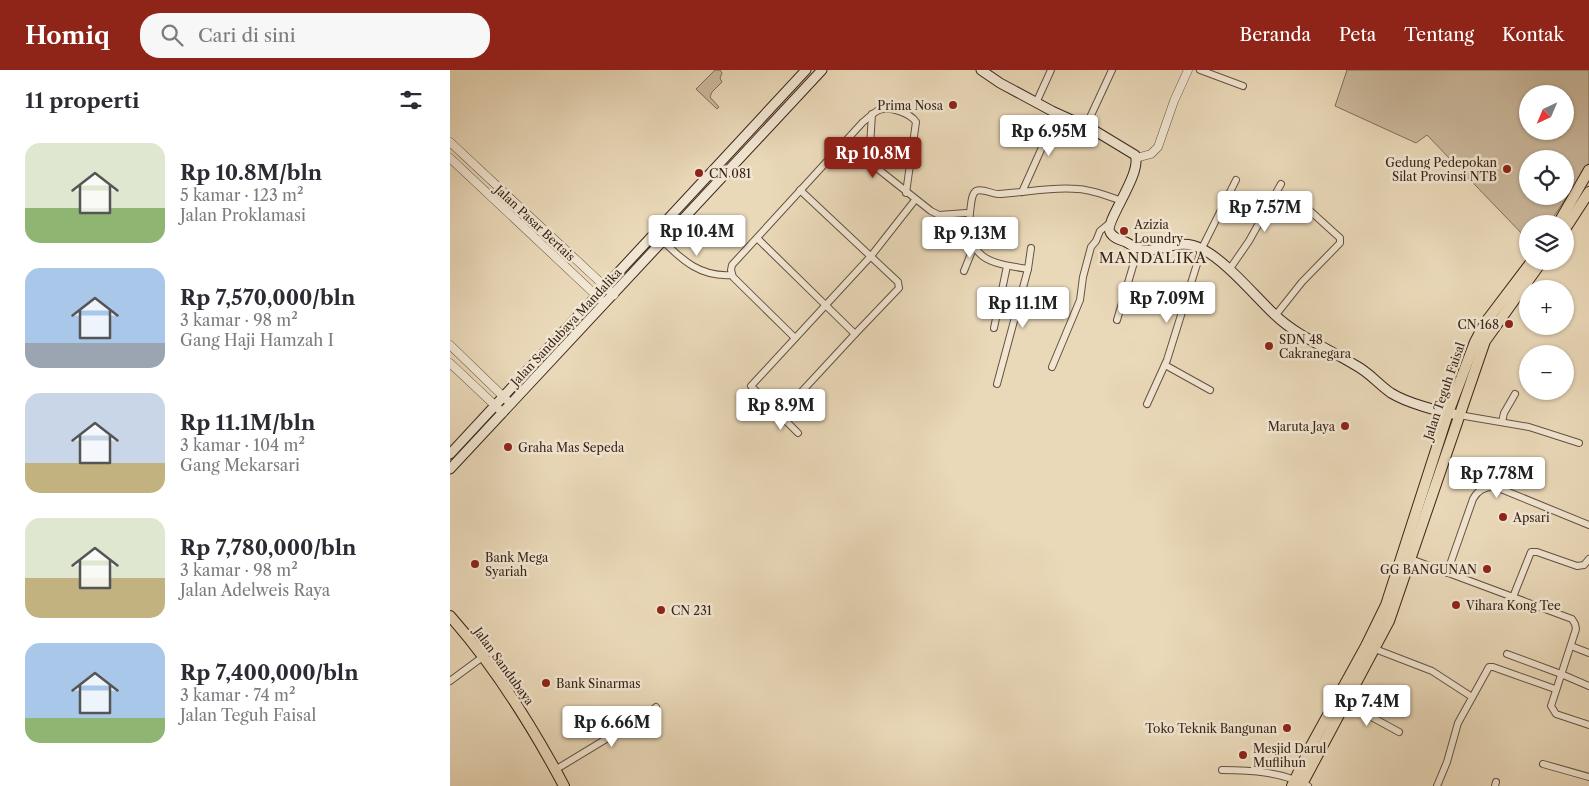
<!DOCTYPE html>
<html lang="id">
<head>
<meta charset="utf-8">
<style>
	:root { --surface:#fff; --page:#f7f7f7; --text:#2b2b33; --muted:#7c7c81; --accent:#8f2418 }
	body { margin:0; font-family:"Libre Caslon Text",serif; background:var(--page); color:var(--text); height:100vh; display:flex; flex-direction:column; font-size:19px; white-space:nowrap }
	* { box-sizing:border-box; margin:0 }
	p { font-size:16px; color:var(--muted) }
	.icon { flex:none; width:28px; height:28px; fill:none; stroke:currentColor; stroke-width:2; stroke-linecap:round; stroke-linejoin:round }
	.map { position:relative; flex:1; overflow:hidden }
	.details { display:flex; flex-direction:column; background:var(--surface); width:450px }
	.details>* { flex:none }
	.needle { width:32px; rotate:224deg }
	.tools { position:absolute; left:1069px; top:15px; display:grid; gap:10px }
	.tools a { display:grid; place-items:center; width:55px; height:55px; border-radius:50%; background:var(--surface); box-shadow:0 1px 4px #0004; font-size:25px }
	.price { position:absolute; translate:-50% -42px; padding:0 11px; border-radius:5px; background:#fff; color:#222; font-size:16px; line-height:32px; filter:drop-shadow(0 1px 2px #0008) }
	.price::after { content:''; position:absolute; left:50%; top:30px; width:15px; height:11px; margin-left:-8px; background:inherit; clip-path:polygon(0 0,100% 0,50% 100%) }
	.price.current { background:var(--accent); color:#fff }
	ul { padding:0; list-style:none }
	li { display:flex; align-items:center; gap:15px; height:125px; padding:0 25px }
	li span { display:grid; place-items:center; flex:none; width:140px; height:100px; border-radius:15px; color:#555 }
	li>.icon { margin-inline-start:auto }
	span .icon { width:60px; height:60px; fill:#fffc; stroke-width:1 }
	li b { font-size:21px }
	h2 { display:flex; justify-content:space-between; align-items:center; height:60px; padding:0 25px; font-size:21px }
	header { display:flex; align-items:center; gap:30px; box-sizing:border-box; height:70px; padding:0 25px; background:var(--accent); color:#fff }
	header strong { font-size:24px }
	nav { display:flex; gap:28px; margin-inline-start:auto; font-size:18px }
	.search { width:350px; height:45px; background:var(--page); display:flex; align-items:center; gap:12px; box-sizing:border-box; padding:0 18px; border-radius:20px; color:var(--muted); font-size:19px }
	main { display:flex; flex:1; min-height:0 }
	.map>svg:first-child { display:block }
	.green { fill:#ccba9e; stroke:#836f5c; fill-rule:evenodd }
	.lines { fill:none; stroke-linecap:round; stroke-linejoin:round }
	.minor-casing { stroke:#665141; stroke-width:8 }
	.tertiary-casing { stroke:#665141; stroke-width:9 }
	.secondary-casing { stroke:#3a2419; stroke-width:11 }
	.trunk-casing { stroke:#3a2419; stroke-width:12 }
	.minor { stroke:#f1e6d2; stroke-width:6 }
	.tertiary { stroke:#f1e6d2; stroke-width:8 }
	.secondary { stroke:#f1e6d2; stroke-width:9 }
	.trunk { stroke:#ead9b9; stroke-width:10 }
	.poi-dot { fill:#8f2418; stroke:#f1e6d2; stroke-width:2 }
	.labels { text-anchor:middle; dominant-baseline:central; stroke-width:5; stroke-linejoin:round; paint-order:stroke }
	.poi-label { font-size:12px; fill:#3a2419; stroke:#f1e6d2; text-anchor:start }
	.street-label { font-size:12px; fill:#3a2419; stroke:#f1e6d2 }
	.quarter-label { font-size:15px; letter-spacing:1px; fill:#3a2419; stroke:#f1e6d2 }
</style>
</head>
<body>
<header>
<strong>Homiq</strong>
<div class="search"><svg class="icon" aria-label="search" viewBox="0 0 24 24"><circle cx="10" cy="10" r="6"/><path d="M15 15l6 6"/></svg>Cari di sini</div>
<nav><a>Beranda</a><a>Peta</a><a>Tentang</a><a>Kontak</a></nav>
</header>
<main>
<section class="details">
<h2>11 properti<svg class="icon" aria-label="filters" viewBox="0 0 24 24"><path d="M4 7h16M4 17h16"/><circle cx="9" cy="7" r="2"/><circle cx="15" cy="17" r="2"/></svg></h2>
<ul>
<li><span style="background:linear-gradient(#dfe7d0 65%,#8fb573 0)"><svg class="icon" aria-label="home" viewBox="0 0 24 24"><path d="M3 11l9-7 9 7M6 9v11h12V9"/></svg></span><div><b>Rp 10.8M/bln</b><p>5 kamar · 123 m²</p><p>Jalan Proklamasi</p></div></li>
<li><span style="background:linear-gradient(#a9c7e8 75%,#9aa5b1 0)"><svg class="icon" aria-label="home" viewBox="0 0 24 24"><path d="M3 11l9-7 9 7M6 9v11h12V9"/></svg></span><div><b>Rp 7,570,000/bln</b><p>3 kamar · 98 m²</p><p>Gang Haji Hamzah I</p></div></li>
<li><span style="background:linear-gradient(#c9d6e8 70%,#c2b280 0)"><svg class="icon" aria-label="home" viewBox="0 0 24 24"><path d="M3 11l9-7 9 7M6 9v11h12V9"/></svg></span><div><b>Rp 11.1M/bln</b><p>3 kamar · 104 m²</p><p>Gang Mekarsari</p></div></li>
<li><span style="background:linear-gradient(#dfe7d0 60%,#c2b280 0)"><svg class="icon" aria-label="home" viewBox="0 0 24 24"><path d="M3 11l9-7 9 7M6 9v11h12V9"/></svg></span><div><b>Rp 7,780,000/bln</b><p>3 kamar · 98 m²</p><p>Jalan Adelweis Raya</p></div></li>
<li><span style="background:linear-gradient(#a9c7e8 75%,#8fb573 0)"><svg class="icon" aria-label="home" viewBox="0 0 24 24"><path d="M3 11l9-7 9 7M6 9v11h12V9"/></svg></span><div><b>Rp 7,400,000/bln</b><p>3 kamar · 74 m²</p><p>Jalan Teguh Faisal</p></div></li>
</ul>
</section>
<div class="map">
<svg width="1139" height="716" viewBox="0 0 1139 716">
	<rect width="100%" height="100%" fill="#ead9b9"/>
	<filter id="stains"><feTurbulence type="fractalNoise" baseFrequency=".004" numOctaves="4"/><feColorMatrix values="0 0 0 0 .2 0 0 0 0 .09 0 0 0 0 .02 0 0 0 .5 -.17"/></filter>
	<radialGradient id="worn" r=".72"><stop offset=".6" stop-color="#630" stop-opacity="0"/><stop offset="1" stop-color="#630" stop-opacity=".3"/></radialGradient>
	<g class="green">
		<path d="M265 0H270L272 3 270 8 272 12 262 22 260 27 269 37 267 39 246 19Z"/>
		<path d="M897 0H1139V93L1099 154H1078L1077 169 977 65 966 73 885 36ZM1078 24H1115V61H1078ZM1078 89H1115V126H1078Z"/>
	</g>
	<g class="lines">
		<defs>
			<g id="minor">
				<path d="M750 0 793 16"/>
				<path d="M586 33 601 0"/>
				<path d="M636 56 662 0"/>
				<path d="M394 72 481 141 489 145 516 143"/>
				<path d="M419 92 422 44"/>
				<path d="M350 120 448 212 449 218 405 264"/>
				<path d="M572 122 607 44"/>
				<path d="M308 169 405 264 330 345"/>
				<path d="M213 171C233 191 251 207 281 205"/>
				<path d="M578 199C539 193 516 190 520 142 521 137 521 124 526 121 532 118 542 124 548 124 575 123 602 116 628 119 643 120 658 126 672 131"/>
				<path d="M779 200 799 171 831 114"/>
				<path d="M514 201 524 176"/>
				<path d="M825 246 852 212 890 173V168L858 139"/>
				<path d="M667 250 688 179"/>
				<path d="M544 258 557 196"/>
				<path d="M345 268 283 207 281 200 282 195 413 52C418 48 423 43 429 40 440 36 460 43 466 52L456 123"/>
				<path d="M715 295 760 320"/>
				<path d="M602 297 630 230 633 207 641 177 646 171 650 161 661 152"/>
				<path d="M547 314 578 199 581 178"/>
				<path d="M697 334 717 290 752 178 786 110"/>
				<path d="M1009 345 1079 357 1129 373"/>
				<path d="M1052 352 1054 343 1065 324"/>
				<path d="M348 363 301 316 421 186 465 130"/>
				<path d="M958 488 1122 549 1125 554 1126 559 1101 636 1106 644 1139 655"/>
				<path d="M997 503 1023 429C1028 420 1035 416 1046 417L1139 455"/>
				<path d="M1063 527 1081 482H1087L1127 496 1134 495 1139 489"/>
				<path d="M1121 576 1139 583"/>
				<path d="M925 579 982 601 1022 627"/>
				<path d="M1057 584 1111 604 1139 616"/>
				<path d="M0 611 34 586"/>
				<path d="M896 633 949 662"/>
				<path d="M1093 694 1139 707"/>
				<path d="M105 700 199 643 206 637"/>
				<path d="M772 700C802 700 832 702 858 716"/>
				<path d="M987 716 997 692 1008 653 1039 597H1043L1105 619"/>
				<path d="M1045 716 1046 712"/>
			</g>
			<g id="tertiary">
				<path d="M0 72 164 225"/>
				<path d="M0 88 150 229"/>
				<path d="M686 88 701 84 708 77 724 31 738 0"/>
				<path d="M0 275 61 334"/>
				<path d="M0 293 53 343"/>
			</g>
			<g id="secondary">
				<path d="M531 0 550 13 602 41 642 59 685 85C693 103 654 152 660 162 663 168 670 170 676 172 681 175 687 179 693 180 714 182 729 167 752 179 775 190 805 226 825 245 847 266 879 279 905 295 919 302 928 314 941 323 957 333 990 342 1009 345"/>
				<path d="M0 384 356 0"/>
				<path d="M0 399 372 0"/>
			</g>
			<g id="trunk">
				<path d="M1108 154 1139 100"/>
				<path d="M1115 159 1139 122"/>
				<path d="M0 546C46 598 81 654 114 716"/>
				<path d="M842 716 861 676 916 576 936 535 998 343 1025 272 1035 253 1082 191"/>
				<path d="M851 716 939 551 1035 271 1092 191"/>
			</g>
		</defs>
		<use href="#minor" class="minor-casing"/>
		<use href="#tertiary" class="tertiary-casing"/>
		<use href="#secondary" class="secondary-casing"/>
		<use href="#trunk" class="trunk-casing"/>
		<use href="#minor" class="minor"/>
		<use href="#tertiary" class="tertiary"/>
		<use href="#secondary" class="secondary"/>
		<use href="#trunk" class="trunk"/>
	</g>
	<g class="poi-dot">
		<circle cx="503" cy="35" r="5"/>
		<circle cx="1057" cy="99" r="5"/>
		<circle cx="249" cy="103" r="5"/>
		<circle cx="674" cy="161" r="5"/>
		<circle cx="1059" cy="254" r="5"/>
		<circle cx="819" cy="276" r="5"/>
		<circle cx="895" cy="356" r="5"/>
		<circle cx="58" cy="377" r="5"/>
		<circle cx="1053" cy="447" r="5"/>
		<circle cx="25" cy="494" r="5"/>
		<circle cx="1037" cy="499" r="5"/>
		<circle cx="1006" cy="535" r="5"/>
		<circle cx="211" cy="540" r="5"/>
		<circle cx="96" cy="613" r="5"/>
		<circle cx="837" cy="658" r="5"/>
		<circle cx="793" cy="685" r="5"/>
	</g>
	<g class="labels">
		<g class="poi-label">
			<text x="493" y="35" text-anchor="end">Prima Nosa</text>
			<text x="1047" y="92" text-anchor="end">Gedung Pedepokan<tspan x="1047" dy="14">Silat Provinsi NTB</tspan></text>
			<text x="259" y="103">CN 081</text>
			<text x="684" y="154">Azizia<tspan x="684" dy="14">Loundry</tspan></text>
			<text x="1049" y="254" text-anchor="end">CN 168</text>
			<text x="829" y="269">SDN 48<tspan x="829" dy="14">Cakranegara</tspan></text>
			<text x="885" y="356" text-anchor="end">Maruta Jaya</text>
			<text x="68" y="377">Graha Mas Sepeda</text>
			<text x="1063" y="447">Apsari</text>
			<text x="35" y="487">Bank Mega<tspan x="35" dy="14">Syariah</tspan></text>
			<text x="1027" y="499" text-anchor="end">GG BANGUNAN</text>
			<text x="1016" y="535">Vihara Kong Tee</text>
			<text x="221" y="540">CN 231</text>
			<text x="106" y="613">Bank Sinarmas</text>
			<text x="827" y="658" text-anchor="end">Toko Teknik Bangunan</text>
			<text x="803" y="678">Mesjid Darul<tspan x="803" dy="14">Muflihun</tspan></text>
		</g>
		<g class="street-label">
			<text transform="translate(85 153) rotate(43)">Jalan Pasar Bertais</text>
			<text transform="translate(116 257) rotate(-47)">Jalan Sandubaya Mandalika</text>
			<text transform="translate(994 321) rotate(-71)">Jalan Teguh Faisal</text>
			<text transform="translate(54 596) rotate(54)">Jalan Sandubaya</text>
		</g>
		<g class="quarter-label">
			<text x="703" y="187">MANDALIKA</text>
		</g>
	</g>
	<rect width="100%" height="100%" filter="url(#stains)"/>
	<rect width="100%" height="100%" fill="url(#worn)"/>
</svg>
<div class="tools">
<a><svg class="needle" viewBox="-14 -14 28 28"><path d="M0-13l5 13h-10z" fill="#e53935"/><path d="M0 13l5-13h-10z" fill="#7c7c81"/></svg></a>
<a><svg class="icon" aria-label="locate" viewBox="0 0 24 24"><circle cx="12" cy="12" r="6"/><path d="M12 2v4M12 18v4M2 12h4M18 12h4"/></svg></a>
<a><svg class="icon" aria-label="layers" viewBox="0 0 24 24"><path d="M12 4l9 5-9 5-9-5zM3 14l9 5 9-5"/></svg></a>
<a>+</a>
<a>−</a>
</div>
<b class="price" style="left:599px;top:87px">Rp 6.95M</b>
<b class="price current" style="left:423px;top:109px">Rp 10.8M</b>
<b class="price" style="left:815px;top:163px">Rp 7.57M</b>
<b class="price" style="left:247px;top:187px">Rp 10.4M</b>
<b class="price" style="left:520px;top:189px">Rp 9.13M</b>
<b class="price" style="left:717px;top:254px">Rp 7.09M</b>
<b class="price" style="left:573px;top:259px">Rp 11.1M</b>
<b class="price" style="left:331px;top:361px">Rp 8.9M</b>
<b class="price" style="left:1047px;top:429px">Rp 7.78M</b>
<b class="price" style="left:917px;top:657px">Rp 7.4M</b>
<b class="price" style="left:162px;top:678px">Rp 6.66M</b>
</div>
</main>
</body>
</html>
